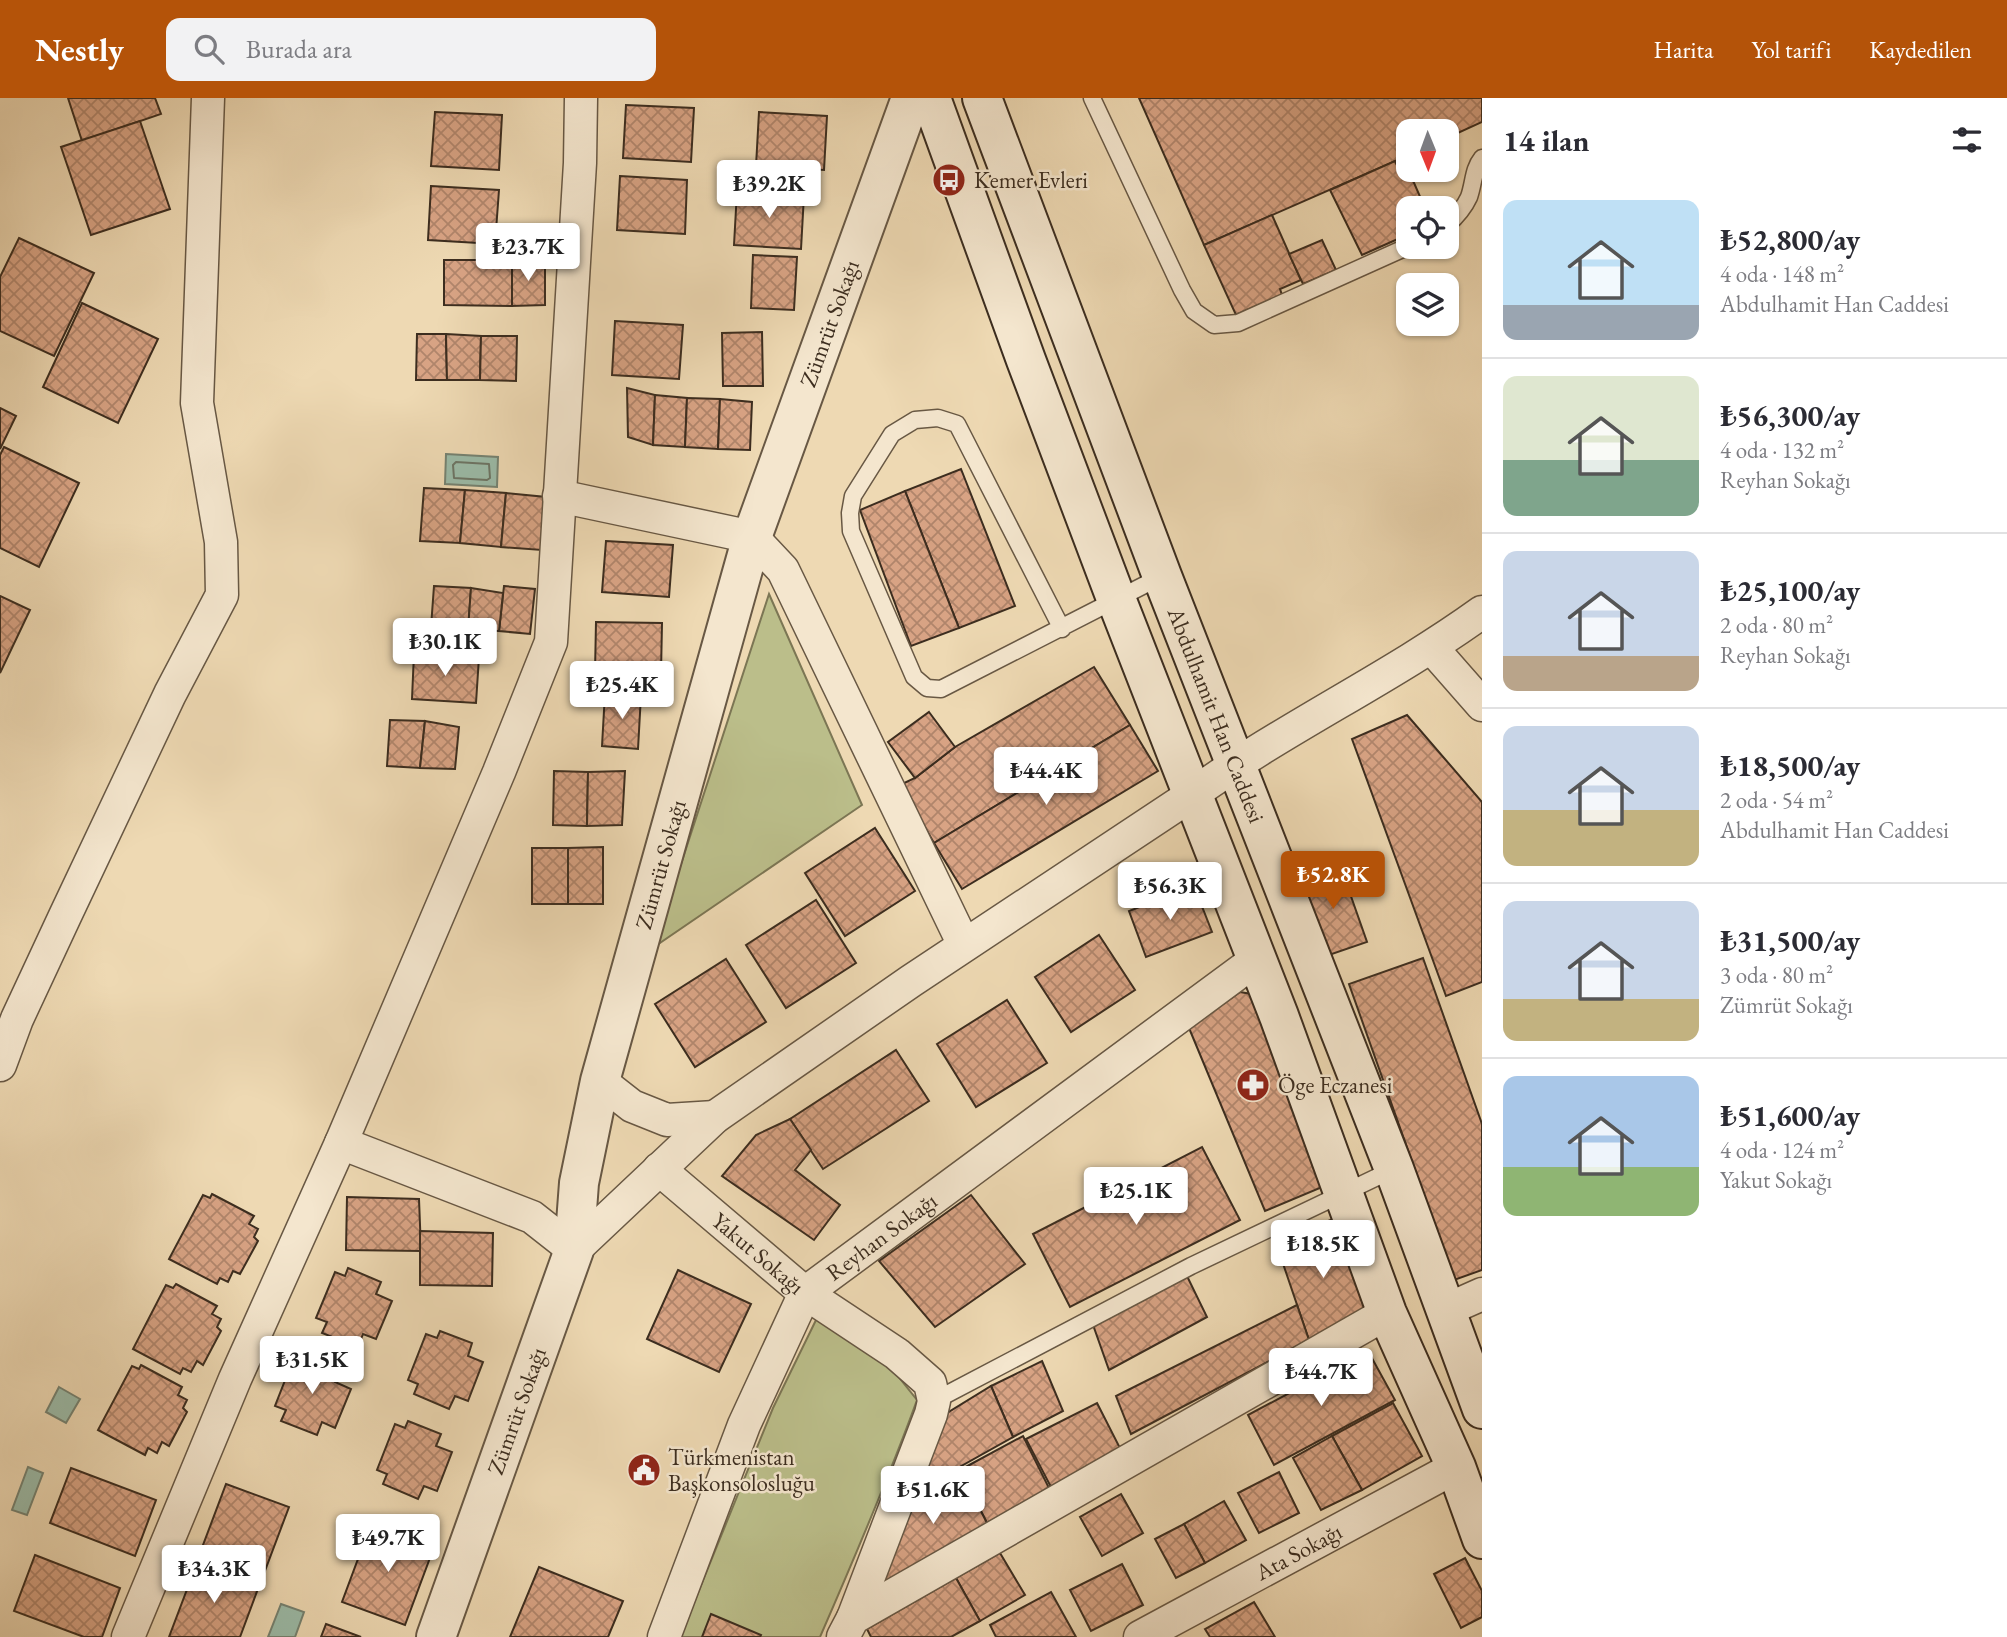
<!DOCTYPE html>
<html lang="tr">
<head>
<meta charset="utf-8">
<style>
	:root { --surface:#fff; --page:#f2f2f3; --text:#2b2b33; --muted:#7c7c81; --line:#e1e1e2; --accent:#b45309 }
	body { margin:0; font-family:"EB Garamond",serif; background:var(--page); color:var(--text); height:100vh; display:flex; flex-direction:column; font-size:26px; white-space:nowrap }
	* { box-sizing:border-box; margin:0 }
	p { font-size:23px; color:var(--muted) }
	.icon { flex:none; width:38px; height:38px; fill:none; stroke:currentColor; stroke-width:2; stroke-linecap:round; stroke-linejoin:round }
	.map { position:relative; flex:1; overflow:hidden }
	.sheet { display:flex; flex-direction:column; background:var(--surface); width:525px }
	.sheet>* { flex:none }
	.needle { width:46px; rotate:179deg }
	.controls { position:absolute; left:1396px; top:21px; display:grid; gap:14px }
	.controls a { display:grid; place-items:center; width:63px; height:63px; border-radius:14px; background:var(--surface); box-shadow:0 2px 5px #0004; font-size:35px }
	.price { position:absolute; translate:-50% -60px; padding:0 16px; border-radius:7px; background:#fff; color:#222; font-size:23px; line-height:46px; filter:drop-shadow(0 2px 4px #0008) }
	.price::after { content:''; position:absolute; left:50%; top:42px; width:21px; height:16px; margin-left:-10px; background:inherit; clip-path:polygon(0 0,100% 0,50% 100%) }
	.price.active { background:var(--accent); color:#fff }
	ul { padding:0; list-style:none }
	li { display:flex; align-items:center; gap:21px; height:175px; padding:0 21px }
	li+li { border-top:2px solid var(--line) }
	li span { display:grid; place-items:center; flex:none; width:196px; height:140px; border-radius:14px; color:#555 }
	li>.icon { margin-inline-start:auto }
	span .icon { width:84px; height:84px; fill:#fffc; stroke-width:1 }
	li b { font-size:30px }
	h2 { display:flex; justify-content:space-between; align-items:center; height:84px; padding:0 21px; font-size:30px }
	header { display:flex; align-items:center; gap:42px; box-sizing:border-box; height:98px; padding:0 35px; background:var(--accent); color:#fff }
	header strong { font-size:33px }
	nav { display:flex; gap:38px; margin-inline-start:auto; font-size:24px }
	.search { width:490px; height:63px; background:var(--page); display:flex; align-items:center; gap:18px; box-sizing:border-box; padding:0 24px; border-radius:14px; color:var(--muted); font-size:26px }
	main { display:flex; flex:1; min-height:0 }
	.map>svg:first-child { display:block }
	.park { fill:#bbbe8a; stroke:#7c7654; stroke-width:2 }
	.water { fill:#9bbba8; stroke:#758271; stroke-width:2 }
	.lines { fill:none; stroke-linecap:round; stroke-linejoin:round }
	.shore { stroke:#6c7464; stroke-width:2 }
	.building { fill:url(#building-cross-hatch); stroke:#3c2d1f; stroke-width:2 }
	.service-casing { stroke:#685844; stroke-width:19 }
	.minor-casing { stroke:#685844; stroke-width:35 }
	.tertiary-casing { stroke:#685844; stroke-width:42 }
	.secondary-casing { stroke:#3c2d1f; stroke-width:42 }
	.service { stroke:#f4e6ce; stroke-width:16 }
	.minor { stroke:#f4e6ce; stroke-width:32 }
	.tertiary { stroke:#f4e6ce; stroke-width:38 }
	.secondary { stroke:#f4e6ce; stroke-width:38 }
	.labels { text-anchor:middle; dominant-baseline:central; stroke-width:5; stroke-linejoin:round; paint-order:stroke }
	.poi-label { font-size:23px; fill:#3c2d1f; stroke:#f4e6ce; text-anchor:start }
	.street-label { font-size:23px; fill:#3c2d1f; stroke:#f4e6ce }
</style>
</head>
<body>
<header>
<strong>Nestly</strong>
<div class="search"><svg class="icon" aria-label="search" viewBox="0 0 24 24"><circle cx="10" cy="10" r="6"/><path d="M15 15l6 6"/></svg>Burada ara</div>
<nav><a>Harita</a><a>Yol tarifi</a><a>Kaydedilen</a></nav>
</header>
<main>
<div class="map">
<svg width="1482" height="1539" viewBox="0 0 1482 1539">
	<defs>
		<pattern id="building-cross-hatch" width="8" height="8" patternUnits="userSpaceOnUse" patternTransform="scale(1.75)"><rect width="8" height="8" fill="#d8a384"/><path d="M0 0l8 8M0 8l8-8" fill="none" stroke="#b0856b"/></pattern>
	</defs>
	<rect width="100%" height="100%" fill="#eed9b3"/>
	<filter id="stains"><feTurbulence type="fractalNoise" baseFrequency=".00286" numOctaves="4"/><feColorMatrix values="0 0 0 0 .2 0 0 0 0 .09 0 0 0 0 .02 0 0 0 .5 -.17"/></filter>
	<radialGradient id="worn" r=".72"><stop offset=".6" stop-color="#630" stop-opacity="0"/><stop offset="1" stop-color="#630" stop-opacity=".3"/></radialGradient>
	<g class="park">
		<path d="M769 496 862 707 654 849Z"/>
		<path d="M817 1220 885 1262 917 1302C888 1382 854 1461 820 1539H680L773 1310Z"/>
	</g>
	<g class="water">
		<path d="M446 356 498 359 497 389 445 386Z"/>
		<path d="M59 1289 80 1301 66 1325 46 1314Z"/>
		<path d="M28 1369 43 1375 27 1417 12 1412Z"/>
		<path d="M281 1506 304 1514 295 1539H268Z"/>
	</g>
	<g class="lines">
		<path class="shore" d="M456 364 489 366 490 380 487 382 454 380 453 367Z"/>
	</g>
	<g class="building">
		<path d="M68 0H155L161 16 82 43Z"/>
		<path d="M1139 0H1482V24L1447 40V33H1409V57L1204 147Z"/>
		<path d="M626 7 694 10 691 64 623 60Z"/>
		<path d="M435 14 502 17 499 72 431 68Z"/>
		<path d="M759 14 827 18 824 72 756 68Z"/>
		<path d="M140 23 170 111 91 137 61 49Z"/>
		<path d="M1395 63 1403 80 1411 78 1425 110H1409V136L1362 157 1330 92Z"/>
		<path d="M620 78 687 82 685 136 617 132Z"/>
		<path d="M431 88 499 92 495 146 428 142Z"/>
		<path d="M737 93 804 97 801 151 734 147Z"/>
		<path d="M1272 117 1301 182 1280 191 1282 197 1236 217 1204 147Z"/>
		<path d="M19 140 94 175 54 258 0 233V179Z"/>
		<path d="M1322 142 1336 172 1303 186 1289 156Z"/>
		<path d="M753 157 797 159 794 212 751 210Z"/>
		<path d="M444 162H512V208L444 207Z"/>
		<path d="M512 162 545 164V207L512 208Z"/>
		<path d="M82 205 158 241 118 325 43 289Z"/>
		<path d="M615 223 683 227 679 281 612 277Z"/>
		<path d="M762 234 763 288H723L722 235Z"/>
		<path d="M417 236H446L447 282H416Z"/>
		<path d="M446 236 481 238 480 282H447Z"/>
		<path d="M481 238H517L516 283 480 282Z"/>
		<path d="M627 290 655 297 653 347 628 339Z"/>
		<path d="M655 297 687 300 685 349 653 347Z"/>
		<path d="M687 300 720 301 718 351 685 349Z"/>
		<path d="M720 301 752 304 750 352 718 351Z"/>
		<path d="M0 310 16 318 0 351Z"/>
		<path d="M4 349 79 385 39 469 0 450V357Z"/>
		<path d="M961 371 1015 508 959 530 905 393Z"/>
		<path d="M424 390 465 392 460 445 420 443Z"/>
		<path d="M465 392 506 395 501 449 460 445Z"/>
		<path d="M905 393 959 530 911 548 860 412Z"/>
		<path d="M506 395 546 399 542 452 501 449Z"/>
		<path d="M606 443 673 447 669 499 602 494Z"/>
		<path d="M434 488 471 490 468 532 431 529Z"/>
		<path d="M504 488 535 491 530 536 499 533Z"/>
		<path d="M471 490 503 495 499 533 468 532Z"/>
		<path d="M0 498 30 512 0 575Z"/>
		<path d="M596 524 662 525 661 575 595 574Z"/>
		<path d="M414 555 479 559 476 605 412 601Z"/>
		<path d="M1094 569 1130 627 934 745 900 687 915 680 955 649Z"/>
		<path d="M605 595 641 597 638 651 602 648Z"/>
		<path d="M929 614 955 649 915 680 888 644Z"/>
		<path d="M1407 617 1482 704V884L1446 898 1352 641Z"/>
		<path d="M390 622 425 623 420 670 387 668Z"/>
		<path d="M425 623 459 629 455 671 420 670Z"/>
		<path d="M1130 627 1158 673 962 791 934 745Z"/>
		<path d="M554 673 588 674 587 728 553 727Z"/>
		<path d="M625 673 622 727 587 728 588 674Z"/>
		<path d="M875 730 915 793 845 838 805 775Z"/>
		<path d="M603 749V806H568V750Z"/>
		<rect x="532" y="750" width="36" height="56"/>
		<path d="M1340 767 1367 844 1326 858 1299 781Z"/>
		<path d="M1194 788 1212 834 1146 859 1129 813Z"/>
		<path d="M816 802 856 865 786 910 746 847Z"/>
		<path d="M1099 837 1135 892 1071 934 1035 879Z"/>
		<path d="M1423 860 1482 1026V1172L1454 1182 1349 886Z"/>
		<path d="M726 861 766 924 695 969 655 906Z"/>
		<path d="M1240 894 1257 897 1327 1087 1265 1113 1189 930Z"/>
		<path d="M1007 902 1047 965 976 1009 937 946Z"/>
		<path d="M896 952 929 1003 823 1071 790 1021Z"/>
		<path d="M790 1021 811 1052 795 1072 840 1107 814 1142 722 1078 756 1037Z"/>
		<path d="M1202 1049 1240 1122 1070 1209 1033 1136Z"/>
		<path d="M212 1096 254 1118 249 1126 258 1131 254 1139 258 1143 240 1176 233 1173 228 1184 220 1180 217 1186 169 1161 203 1097 210 1100Z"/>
		<path d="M971 1097 1025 1166 935 1229 879 1163Z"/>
		<path d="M347 1099 419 1101 421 1153 346 1152Z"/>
		<path d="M1335 1120 1371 1219 1309 1242 1276 1145Z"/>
		<path d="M420 1133 493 1135 492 1188 420 1187Z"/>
		<path d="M348 1170 381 1184 376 1196 392 1203 376 1241 363 1236 358 1249 322 1235 327 1224 316 1220 335 1174 345 1178Z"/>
		<path d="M678 1172 751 1206 719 1274 647 1241Z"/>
		<path d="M1185 1174 1207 1219 1109 1272 1092 1224Z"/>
		<path d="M176 1186 217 1208 212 1216 221 1221 217 1229 221 1233 203 1267 197 1263 191 1274 183 1270 180 1276 133 1251 166 1187 173 1190Z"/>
		<path d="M1297 1207 1309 1242 1131 1336 1116 1298Z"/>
		<path d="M440 1233 472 1245 468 1258 483 1264 468 1303 455 1298 449 1311 414 1296 418 1286 408 1282 426 1236 437 1240Z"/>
		<path d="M1368 1253 1395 1302 1274 1367 1248 1317Z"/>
		<path d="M307 1259 340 1272 335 1284 351 1291 335 1330 322 1324 317 1337 281 1323 286 1312 275 1308 293 1262 304 1266Z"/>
		<path d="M1042 1263 1063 1313 1013 1339 991 1288Z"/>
		<path d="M141 1267 182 1289 178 1297 187 1302 183 1310 187 1314 169 1348 162 1344 157 1355 148 1350 145 1357 98 1332 132 1268 139 1271Z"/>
		<path d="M991 1288 1013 1339 922 1390 916 1379 939 1320Z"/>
		<path d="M1097 1305 1124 1358 1053 1393 1026 1341Z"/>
		<path d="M1393 1305 1422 1358 1362 1392 1332 1338Z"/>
		<path d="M408 1323 441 1336 436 1348 452 1354 437 1393 424 1388 418 1401 383 1386 387 1376 377 1372 395 1326 405 1330Z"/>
		<path d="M1023 1338 1050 1392 988 1427 960 1372Z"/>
		<path d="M1332 1338 1362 1392 1321 1412 1293 1360Z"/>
		<path d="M71 1370 156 1402 135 1458 50 1425Z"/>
		<path d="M960 1372 988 1427 868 1494 922 1391Z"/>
		<path d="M1279 1374 1299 1415 1259 1435 1238 1395Z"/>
		<path d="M226 1386 289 1409 260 1486 197 1463Z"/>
		<path d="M1121 1396 1143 1435 1102 1458 1080 1419Z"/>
		<path d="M1224 1403 1246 1442 1205 1465 1184 1426Z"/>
		<path d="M371 1426 434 1449 405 1527 342 1504Z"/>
		<path d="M1184 1426 1205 1465 1176 1480 1155 1441Z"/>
		<path d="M1000 1455 1025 1497 980 1523 956 1480Z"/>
		<path d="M35 1457 120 1490 102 1539H84L14 1513Z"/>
		<path d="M1465 1460 1482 1493V1519L1461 1530 1434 1476Z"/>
		<path d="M197 1465 259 1488 240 1539H169Z"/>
		<path d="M1122 1466 1143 1507 1091 1533 1070 1492Z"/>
		<path d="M539 1469 623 1503 608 1539H510Z"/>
		<path d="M956 1480 980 1523 951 1539H871L867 1531Z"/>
		<path d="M1051 1494 1076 1539H996L990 1527Z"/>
		<path d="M1254 1504 1275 1539H1210L1205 1531Z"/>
		<path d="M711 1516 761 1537 760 1539H702Z"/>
		<path d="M326 1526 361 1539H321Z"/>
	</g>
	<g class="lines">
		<defs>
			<g id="service">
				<path d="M1092 0 1182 192 1194 213 1214 227 1238 225 1409 148"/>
				<path d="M1447 127C1456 119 1464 110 1469 99 1474 85 1473 71 1482 60"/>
				<path d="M1062 531 957 326 938 320 915 322 892 336 853 398 850 415 851 433 914 579 927 590 941 591 1162 478"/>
				<path d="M934 1303 1191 1168 1394 1071"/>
			</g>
			<g id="minor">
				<path d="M559 398 752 439 783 472 964 847"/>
				<path d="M1432 550 1482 607"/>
				<path d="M0 967 17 921 65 818 170 596 222 497 221 444 197 305 208 0"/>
				<path d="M600 983 632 1008 667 1022 715 1019"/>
				<path d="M341 1045 532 1119 574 1152 715 1019 911 883 1193 696C1286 629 1389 581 1482 514"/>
				<path id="s1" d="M659 1071 805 1195 897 1256 930 1285 934 1303 931 1316 853 1520"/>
				<path d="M1446 1212 1482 1196"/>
				<path d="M128 1539 235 1281 341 1045 499 674 551 544 580 65 581 0"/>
				<path id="s2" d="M664 1539 744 1327 805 1195 1257 861"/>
				<path d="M843 1539 853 1520 1387 1215"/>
				<path id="s3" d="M1140 1539 1456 1369"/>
			</g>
			<g id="tertiary">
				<path id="s4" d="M436 1539 574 1152 579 1085 600 983 752 439 911 0"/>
			</g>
			<g id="secondary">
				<path d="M931 0 1026 262 1117 503 1279 918 1387 1215 1456 1369 1482 1441"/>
				<path id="s5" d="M982 0 1162 478 1394 1071 1482 1311"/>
			</g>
		</defs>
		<use href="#service" class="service-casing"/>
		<use href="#minor" class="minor-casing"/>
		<use href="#tertiary" class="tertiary-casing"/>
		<use href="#secondary" class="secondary-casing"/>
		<use href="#service" class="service"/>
		<use href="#minor" class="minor"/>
		<use href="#tertiary" class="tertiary"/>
		<use href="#secondary" class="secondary"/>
	</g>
	<defs>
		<symbol id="bus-disc" viewBox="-11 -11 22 22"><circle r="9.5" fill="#8f2418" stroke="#f4e6ce"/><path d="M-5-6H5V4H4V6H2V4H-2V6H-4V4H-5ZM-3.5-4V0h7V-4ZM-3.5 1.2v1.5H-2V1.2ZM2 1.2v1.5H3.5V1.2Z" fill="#fff"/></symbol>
		<symbol id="pharmacy-disc" viewBox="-11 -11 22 22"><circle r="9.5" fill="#8f2418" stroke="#f4e6ce"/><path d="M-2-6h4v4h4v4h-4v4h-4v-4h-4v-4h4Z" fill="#fff"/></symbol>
		<symbol id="civic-disc" viewBox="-11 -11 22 22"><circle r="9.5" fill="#8f2418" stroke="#f4e6ce"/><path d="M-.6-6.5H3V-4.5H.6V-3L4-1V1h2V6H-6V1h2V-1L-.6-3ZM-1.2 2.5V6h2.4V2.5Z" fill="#fff"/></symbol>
	</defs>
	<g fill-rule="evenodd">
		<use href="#bus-disc" x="930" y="63" width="38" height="38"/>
		<use href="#pharmacy-disc" x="1234" y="968" width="38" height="38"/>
		<use href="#civic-disc" x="625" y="1353" width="38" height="38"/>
	</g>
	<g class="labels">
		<g class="poi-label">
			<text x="974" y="82">Kemer Evleri</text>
			<text x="1278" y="987">Öge Eczanesi</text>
			<text x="668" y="1359">Türkmenistan<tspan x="668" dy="26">Başkonsolosluğu</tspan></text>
		</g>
		<g class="street-label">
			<text stroke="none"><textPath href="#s4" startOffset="1374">Zümrüt Sokağı</textPath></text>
			<text stroke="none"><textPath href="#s5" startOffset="660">Abdulhamit Han Caddesi</textPath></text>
			<text stroke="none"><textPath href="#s4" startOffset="807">Zümrüt Sokağı</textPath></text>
			<text stroke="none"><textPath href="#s2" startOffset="467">Reyhan Sokağı</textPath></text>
			<text stroke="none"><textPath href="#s1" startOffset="130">Yakut Sokağı</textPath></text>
			<text stroke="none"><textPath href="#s4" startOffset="240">Zümrüt Sokağı</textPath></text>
			<text stroke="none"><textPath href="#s3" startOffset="180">Ata Sokağı</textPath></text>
		</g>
	</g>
	<rect width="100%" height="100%" filter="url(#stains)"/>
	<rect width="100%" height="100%" fill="url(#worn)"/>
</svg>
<div class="controls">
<a><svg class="needle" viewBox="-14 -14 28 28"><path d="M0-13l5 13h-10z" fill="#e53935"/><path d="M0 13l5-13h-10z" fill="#7c7c81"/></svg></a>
<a><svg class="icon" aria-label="locate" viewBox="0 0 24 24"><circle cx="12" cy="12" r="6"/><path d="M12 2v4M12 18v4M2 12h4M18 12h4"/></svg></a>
<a><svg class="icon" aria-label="layers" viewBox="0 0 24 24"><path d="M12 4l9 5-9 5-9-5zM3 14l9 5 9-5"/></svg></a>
</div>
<b class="price" style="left:769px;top:122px">₺39.2K</b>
<b class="price" style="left:528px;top:185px">₺23.7K</b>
<b class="price" style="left:445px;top:580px">₺30.1K</b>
<b class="price" style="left:622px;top:623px">₺25.4K</b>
<b class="price" style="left:1046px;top:709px">₺44.4K</b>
<b class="price active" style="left:1333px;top:813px">₺52.8K</b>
<b class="price" style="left:1170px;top:824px">₺56.3K</b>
<b class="price" style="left:1136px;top:1129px">₺25.1K</b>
<b class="price" style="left:1323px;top:1182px">₺18.5K</b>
<b class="price" style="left:312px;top:1298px">₺31.5K</b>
<b class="price" style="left:1321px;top:1310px">₺44.7K</b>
<b class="price" style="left:933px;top:1428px">₺51.6K</b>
<b class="price" style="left:388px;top:1476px">₺49.7K</b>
<b class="price" style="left:214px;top:1507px">₺34.3K</b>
</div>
<section class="sheet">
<h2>14 ilan<svg class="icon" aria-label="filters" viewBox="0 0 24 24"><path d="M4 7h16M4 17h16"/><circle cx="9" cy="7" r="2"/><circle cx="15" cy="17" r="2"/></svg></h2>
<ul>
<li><span style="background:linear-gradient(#bfe0f5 75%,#9aa5b1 0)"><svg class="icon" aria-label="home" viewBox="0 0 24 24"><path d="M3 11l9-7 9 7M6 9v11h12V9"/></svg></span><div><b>₺52,800/ay</b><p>4 oda · 148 m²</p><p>Abdulhamit Han Caddesi</p></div></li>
<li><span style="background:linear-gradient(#dfe7d0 60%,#7fa58c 0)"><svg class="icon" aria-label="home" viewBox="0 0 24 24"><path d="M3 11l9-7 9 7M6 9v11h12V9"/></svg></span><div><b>₺56,300/ay</b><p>4 oda · 132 m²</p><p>Reyhan Sokağı</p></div></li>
<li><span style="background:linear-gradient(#c9d6e8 75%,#b9a48a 0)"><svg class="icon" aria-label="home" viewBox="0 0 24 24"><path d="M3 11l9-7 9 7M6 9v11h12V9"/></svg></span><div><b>₺25,100/ay</b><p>2 oda · 80 m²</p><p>Reyhan Sokağı</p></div></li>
<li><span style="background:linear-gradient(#c9d6e8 60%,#c2b280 0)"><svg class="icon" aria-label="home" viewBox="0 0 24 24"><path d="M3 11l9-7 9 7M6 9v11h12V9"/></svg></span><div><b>₺18,500/ay</b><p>2 oda · 54 m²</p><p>Abdulhamit Han Caddesi</p></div></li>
<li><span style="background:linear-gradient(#c9d6e8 70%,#c2b280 0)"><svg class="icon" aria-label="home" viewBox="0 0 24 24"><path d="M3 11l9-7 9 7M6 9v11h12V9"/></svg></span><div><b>₺31,500/ay</b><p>3 oda · 80 m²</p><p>Zümrüt Sokağı</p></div></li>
<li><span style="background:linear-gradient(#a9c7e8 65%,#8fb573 0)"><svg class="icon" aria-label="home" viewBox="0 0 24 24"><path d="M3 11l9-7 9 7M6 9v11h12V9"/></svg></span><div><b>₺51,600/ay</b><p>4 oda · 124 m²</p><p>Yakut Sokağı</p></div></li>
</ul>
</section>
</main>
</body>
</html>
